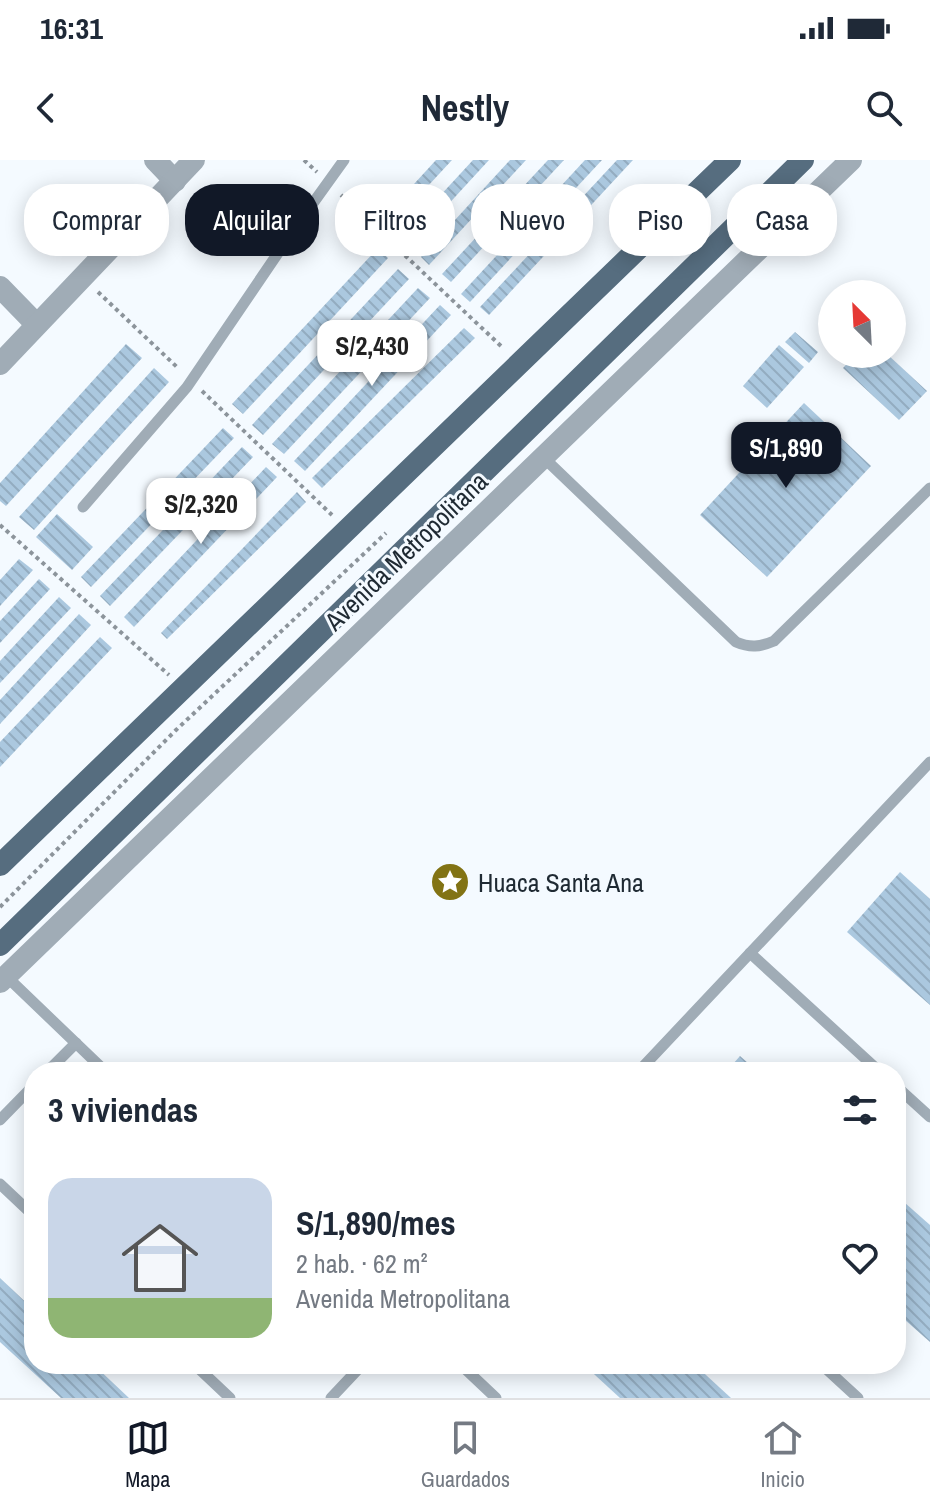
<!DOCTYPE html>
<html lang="es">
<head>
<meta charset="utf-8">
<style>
	:root { --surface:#fff; --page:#f2f2f3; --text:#1f2937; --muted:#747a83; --line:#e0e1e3; --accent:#111827 }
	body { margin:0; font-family:"Archivo Narrow",sans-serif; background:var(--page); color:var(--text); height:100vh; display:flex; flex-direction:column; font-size:30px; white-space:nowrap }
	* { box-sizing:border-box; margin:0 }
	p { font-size:26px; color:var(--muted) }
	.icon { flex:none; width:44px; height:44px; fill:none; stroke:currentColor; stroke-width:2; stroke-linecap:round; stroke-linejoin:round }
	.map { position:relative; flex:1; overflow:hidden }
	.sheet { position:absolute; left:24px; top:902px; width:882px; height:312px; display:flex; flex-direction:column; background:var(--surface); border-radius:32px; box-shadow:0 4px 20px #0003 }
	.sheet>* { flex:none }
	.top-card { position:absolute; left:24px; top:24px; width:882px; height:72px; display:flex; gap:16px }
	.needle { width:52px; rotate:336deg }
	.tools { position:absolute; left:818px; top:120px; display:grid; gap:16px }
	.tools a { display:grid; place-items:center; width:88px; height:88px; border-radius:50%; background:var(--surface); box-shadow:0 4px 20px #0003; font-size:40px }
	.price { position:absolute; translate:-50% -68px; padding:0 18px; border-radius:16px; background:#fff; color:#222; font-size:26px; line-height:52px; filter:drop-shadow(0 2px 4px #0008) }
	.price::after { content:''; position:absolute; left:50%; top:48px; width:24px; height:18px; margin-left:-12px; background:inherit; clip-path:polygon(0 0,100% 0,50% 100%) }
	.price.active { background:var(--accent); color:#fff }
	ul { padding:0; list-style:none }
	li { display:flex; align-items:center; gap:24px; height:200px; padding:0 24px }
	li span { display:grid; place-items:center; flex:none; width:224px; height:160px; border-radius:24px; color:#555 }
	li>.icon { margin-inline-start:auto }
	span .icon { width:96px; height:96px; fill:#fffc; stroke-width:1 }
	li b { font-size:34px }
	h2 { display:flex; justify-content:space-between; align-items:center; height:96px; padding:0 24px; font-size:34px }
	.tag { padding:0 28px; border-radius:32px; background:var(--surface); box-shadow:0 4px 20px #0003; font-size:28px; line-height:72px }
	.tag.active { background:var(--accent); color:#fff }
	.status { display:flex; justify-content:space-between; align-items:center; height:56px; padding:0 40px; background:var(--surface); direction:ltr }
	.status svg { height:22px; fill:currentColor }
	header { display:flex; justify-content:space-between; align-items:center; height:104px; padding:0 24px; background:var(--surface); font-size:36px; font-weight:700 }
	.dock { display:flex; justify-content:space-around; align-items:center; height:112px; border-top:2px solid var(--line); background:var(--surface); font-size:22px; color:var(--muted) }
	.dock a { display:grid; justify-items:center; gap:4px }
	.dock .active { color:var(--accent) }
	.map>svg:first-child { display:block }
	.building { fill:url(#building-back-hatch) }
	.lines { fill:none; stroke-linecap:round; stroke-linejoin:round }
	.path { stroke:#8c949b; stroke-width:4; stroke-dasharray:4 4; stroke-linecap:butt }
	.service { stroke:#a0acb6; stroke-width:11 }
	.minor { stroke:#a0acb6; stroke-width:22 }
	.tertiary { stroke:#a0acb6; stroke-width:22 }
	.primary { stroke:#566d7f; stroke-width:22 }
	.labels { text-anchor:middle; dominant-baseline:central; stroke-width:6; stroke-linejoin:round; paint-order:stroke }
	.street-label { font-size:26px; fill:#1f2a33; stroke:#f4faff }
	.poi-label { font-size:26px; fill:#1f2a33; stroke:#f4faff; text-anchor:start }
</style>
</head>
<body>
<div class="status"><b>16:31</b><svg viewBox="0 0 49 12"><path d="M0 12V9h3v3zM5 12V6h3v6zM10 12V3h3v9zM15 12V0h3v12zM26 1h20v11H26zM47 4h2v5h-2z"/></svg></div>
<header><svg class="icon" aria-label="back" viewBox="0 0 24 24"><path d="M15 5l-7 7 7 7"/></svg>Nestly<svg class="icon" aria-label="search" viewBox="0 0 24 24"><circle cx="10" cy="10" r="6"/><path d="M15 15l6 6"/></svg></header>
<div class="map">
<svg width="930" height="1238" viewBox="0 0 930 1238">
	<defs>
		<pattern id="building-back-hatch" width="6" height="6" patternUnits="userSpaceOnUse" patternTransform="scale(2)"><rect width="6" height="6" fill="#abc8df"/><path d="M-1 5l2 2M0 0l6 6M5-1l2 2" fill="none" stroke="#93acc0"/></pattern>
	</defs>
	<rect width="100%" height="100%" fill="#f4faff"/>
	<g class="building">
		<path d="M436 0H452L390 67 382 59Z"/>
		<path d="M473 0H489L410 86 401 78Z"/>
		<path d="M510 0H526L429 105 421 97Z"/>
		<path d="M548 0H564L451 122 442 114Z"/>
		<path d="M585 0H602L470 142 461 134Z"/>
		<path d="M617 0H633L489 155 480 147Z"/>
		<path d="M378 88 388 98 243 254 232 244Z"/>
		<path d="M398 109 409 119 263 275 252 265Z"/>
		<path d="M418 128 430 138 284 294 272 284Z"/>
		<path d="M440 145 451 155 305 311 294 301Z"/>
		<path d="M464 168 475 178 322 328 312 318Z"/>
		<path d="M795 172 818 192 809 203 785 182Z"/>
		<path d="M126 184 142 198 6 346 0 341V323Z"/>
		<path d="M779 185 804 207 767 248 743 226Z"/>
		<path d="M856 194H887L927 231 899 260 843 208Z"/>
		<path d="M154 208 169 222 34 370 19 357Z"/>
		<path d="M804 243 871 306 767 417 700 355Z"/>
		<path d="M223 268 234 278 91 427 81 417Z"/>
		<path d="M242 287 253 297 110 446 100 436Z"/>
		<path d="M266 307 277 317 134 467 124 457Z"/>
		<path d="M297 332 306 342 167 479 161 473Z"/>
		<path d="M57 354 93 387 72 410 36 377Z"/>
		<path d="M19 399 33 410 0 446V420Z"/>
		<path d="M39 419 50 429 0 483V461Z"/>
		<path d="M59 437 71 448 0 523V501Z"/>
		<path d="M79 454 91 465 0 564V540Z"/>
		<path d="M100 477 112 488 0 607V582Z"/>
		<path d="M900 712 930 739V845L847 772Z"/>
		<path d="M740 896 758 912H726Z"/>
		<path d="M896 1035 930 1065V1182L896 1152Z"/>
		<path d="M0 1118 34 1150V1204H93L129 1238H61L0 1182Z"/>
		<path d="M583 1204H694L731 1238H620Z"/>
	</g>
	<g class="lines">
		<g class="path">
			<path d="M304 0 317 12"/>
			<path d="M341 35 503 188"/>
			<path d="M98 132 179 209"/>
			<path d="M202 231 332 355"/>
			<path d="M0 365 169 515"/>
			<path d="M0 747 176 570 386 373"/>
		</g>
		<g class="service">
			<path d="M543 297 736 482C750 488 760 487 774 481L930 328"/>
			<path d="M83 347 187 227 293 71 344 0"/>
			<path d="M750 793 880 912"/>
			<path d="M6 816 106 912"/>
			<path d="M47 912 76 883"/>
			<path d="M638 912 930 602"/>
			<path d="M896 926 930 957"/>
			<path d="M0 960 34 925"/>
			<path d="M0 1024 34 1056"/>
			<path d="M194 1204 230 1238"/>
			<path d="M460 1204 496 1238"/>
			<path d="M821 1204 858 1238"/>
			<path d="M331 1238 363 1204"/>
		</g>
		<g class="minor">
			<path d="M155 0 175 21"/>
			<path d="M0 127 36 164"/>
			<path d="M0 204 194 0"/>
		</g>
		<path class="tertiary" d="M0 822 851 0"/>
		<g class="primary">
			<path d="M0 705 730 0"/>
			<path d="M0 785 803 0"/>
		</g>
	</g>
	<defs>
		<symbol id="sight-disc" viewBox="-11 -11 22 22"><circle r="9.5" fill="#827314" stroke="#f4faff"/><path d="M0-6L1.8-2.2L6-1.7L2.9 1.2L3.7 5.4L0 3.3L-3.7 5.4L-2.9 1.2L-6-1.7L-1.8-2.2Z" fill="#fff"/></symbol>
	</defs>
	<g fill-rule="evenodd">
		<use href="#sight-disc" x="428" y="700" width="44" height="44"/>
	</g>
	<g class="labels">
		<g class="street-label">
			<text transform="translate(406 391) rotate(-44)">Avenida Metropolitana</text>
		</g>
		<g class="poi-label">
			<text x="478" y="722">Huaca Santa Ana</text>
		</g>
	</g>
</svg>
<div class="tools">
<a><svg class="needle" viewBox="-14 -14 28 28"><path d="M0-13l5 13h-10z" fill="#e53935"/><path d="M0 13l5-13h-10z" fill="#747a83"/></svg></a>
</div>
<b class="price" style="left:372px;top:228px">S/2,430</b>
<b class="price active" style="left:786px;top:330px">S/1,890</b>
<b class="price" style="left:201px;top:386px">S/2,320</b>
<div class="top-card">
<a class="tag">Comprar</a>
<a class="tag active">Alquilar</a>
<a class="tag">Filtros</a>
<a class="tag">Nuevo</a>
<a class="tag">Piso</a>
<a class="tag">Casa</a>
</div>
<section class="sheet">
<h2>3 viviendas<svg class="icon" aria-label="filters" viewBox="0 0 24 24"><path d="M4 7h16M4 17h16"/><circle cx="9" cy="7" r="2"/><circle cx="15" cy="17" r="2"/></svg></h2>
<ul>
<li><span style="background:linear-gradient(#c9d6e8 75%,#8fb573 0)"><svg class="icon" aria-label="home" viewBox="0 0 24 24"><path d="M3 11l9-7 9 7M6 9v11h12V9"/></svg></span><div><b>S/1,890/mes</b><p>2 hab. · 62 m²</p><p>Avenida Metropolitana</p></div><svg class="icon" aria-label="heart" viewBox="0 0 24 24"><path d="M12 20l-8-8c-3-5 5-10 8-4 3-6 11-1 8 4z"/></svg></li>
</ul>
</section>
</div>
<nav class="dock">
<a class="active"><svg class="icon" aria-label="map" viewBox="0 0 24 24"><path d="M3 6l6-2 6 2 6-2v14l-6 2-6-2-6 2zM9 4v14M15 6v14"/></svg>Mapa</a>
<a><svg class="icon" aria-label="saved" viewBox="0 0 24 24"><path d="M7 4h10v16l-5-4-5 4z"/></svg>Guardados</a>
<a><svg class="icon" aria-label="home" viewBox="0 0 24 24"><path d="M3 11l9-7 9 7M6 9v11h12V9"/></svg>Inicio</a>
</nav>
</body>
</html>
